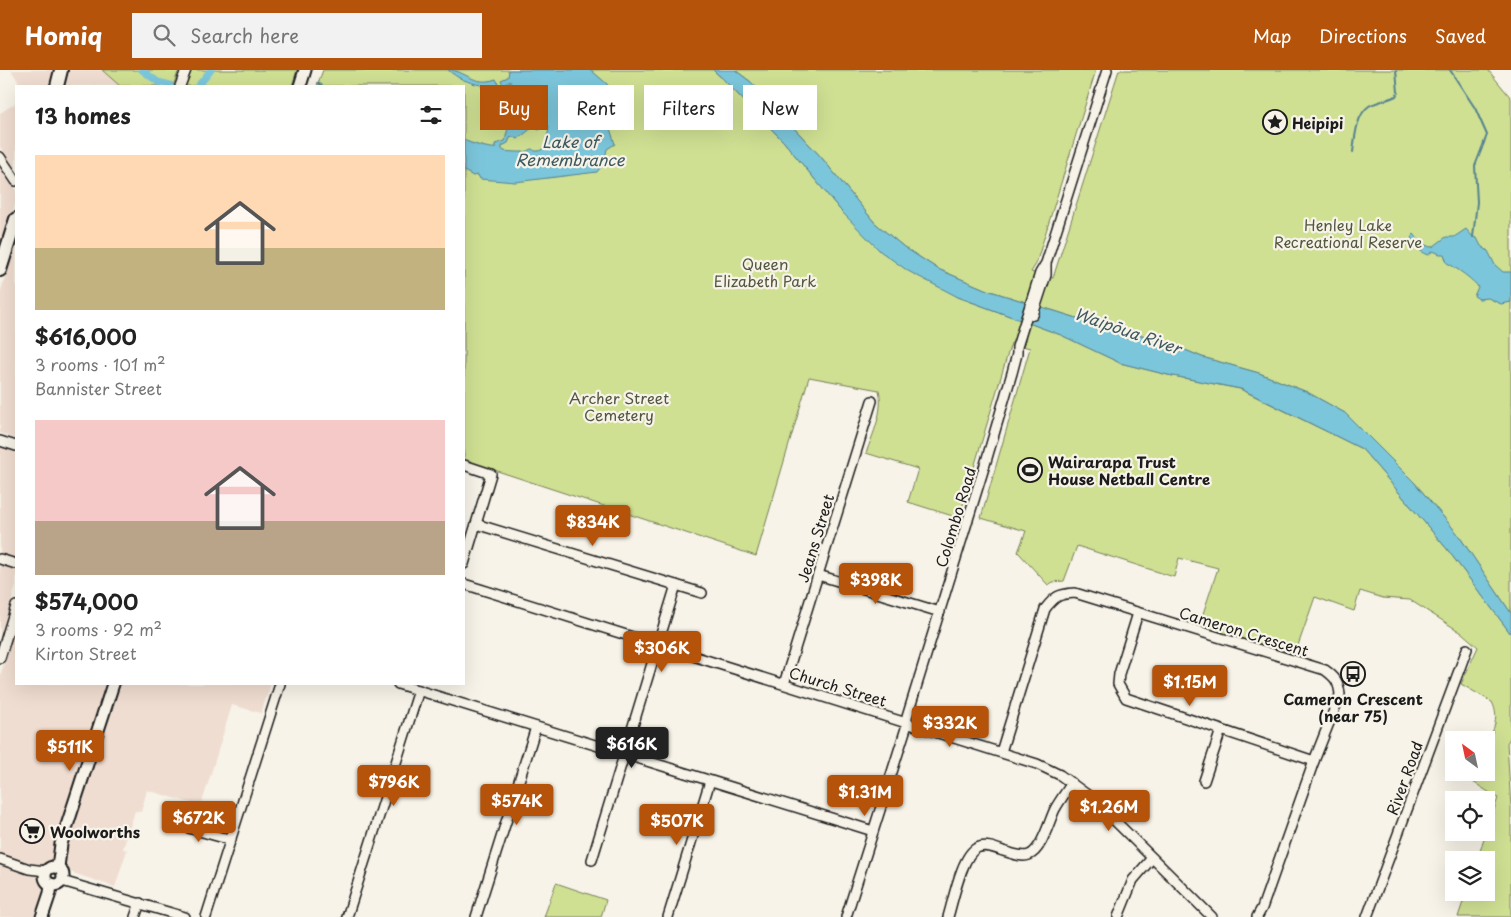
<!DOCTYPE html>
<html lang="en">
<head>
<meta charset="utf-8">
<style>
	:root { --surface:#fff; --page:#f2f2f2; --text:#222; --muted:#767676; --accent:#b45309 }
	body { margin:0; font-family:"Playpen Sans",sans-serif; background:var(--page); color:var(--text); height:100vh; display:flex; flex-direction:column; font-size:19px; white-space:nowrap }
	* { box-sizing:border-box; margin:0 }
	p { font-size:16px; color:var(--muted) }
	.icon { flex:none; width:28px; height:28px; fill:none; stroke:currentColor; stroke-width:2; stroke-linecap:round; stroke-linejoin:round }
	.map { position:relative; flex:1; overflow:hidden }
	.side { position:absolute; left:15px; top:15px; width:450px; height:600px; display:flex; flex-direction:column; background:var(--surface); border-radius:0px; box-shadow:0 5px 20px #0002 }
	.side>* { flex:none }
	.banner { position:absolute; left:480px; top:15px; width:475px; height:45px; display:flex; gap:10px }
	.needle { width:32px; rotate:327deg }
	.buttons { position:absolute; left:1445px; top:661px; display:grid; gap:10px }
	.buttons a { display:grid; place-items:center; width:50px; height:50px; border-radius:0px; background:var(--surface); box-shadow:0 5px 20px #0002; font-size:25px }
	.price { position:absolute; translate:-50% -42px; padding:0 11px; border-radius:5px; background:var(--accent); color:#fff; font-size:16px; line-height:32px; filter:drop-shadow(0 1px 2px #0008) }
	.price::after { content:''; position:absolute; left:50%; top:30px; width:15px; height:11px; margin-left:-8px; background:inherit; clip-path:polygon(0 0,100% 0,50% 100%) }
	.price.on { background:#222; color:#fff }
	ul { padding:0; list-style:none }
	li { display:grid; align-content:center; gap:10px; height:265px; padding:0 20px }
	li span { display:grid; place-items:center; height:155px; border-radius:0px; color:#555 }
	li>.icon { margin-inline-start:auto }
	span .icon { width:90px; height:90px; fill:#fffc; stroke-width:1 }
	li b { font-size:21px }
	h2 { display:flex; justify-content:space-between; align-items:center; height:60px; padding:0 20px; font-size:21px }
	.tag { padding:0 18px; border-radius:0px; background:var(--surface); box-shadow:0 5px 20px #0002; font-size:18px; line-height:45px }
	.tag.on { background:var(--accent); color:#fff }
	header { display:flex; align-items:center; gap:30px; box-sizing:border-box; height:70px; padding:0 25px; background:var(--accent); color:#fff }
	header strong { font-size:24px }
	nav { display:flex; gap:28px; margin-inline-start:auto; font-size:18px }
	.search { width:350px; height:45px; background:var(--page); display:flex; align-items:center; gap:12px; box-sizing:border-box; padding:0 18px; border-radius:0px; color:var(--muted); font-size:19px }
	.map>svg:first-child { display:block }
	.built { fill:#f0ddd1 }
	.green { fill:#cfe093; stroke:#767e58 }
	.water { fill:#7bc6db; stroke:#55828f; fill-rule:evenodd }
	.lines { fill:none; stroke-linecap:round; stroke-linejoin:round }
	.stream { stroke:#55828f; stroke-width:2 }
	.canal { stroke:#7bc6db; stroke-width:7 }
	.minor-casing { stroke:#1c1c1c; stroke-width:12 }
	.major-casing { stroke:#1c1c1c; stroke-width:15 }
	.highway-casing { stroke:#1c1c1c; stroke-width:16 }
	.minor { stroke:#f7f3e8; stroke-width:9 }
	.major { stroke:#f7f3e8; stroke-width:11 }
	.highway { stroke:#f7f3e8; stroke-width:12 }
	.labels { text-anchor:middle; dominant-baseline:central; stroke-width:4.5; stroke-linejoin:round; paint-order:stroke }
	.poi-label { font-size:15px; font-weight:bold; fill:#1c1c1c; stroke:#f7f3e8; text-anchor:start }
	.park-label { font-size:15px; fill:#525740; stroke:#f7f3e8 }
	.street-label { font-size:15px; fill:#1c1c1c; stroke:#f7f3e8 }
	.water-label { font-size:16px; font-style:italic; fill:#3d585f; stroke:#f7f3e8 }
</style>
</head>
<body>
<header>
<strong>Homiq</strong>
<div class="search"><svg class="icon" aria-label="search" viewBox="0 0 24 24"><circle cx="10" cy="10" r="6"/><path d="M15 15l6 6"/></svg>Search here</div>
<nav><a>Map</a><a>Directions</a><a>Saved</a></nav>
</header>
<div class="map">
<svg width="1511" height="847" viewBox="0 0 1511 847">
	<rect width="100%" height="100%" fill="#f7f3e8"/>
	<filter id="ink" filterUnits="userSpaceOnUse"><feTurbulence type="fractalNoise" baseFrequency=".02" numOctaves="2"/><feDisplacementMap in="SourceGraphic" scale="10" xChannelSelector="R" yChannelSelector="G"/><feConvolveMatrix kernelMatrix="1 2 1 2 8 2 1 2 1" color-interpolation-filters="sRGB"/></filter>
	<g filter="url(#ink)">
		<g class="built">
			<path d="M11 0H56L51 16H21Z"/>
			<path d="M69 0H102L120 16H64Z"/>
			<path d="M16 33V99L0 77V43Z"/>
			<path d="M0 96 16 119V131L0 182Z"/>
			<path d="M16 171V369L0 363V223Z"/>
			<path d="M0 376 16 380V489L0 483Z"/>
			<path d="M0 493 16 498V516L0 569Z"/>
			<path d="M16 555V614H107L49 795 42 799 0 784V606Z"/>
			<path d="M119 614H271L261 643 232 635 201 736 147 720 141 742 135 741 123 779 127 780 115 817 67 801 65 796 66 777Z"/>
			<path d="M0 795 38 807 43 812 42 828 34 847H0Z"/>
		</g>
		<g class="green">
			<path d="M102 0H179L173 16H120Z"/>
			<path d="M191 0H297L292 16H185Z"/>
			<path d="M323 0H713L723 9 784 72 841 141 958 227 1061 265 1120 293 1168 305 1240 319 1362 379 1447 479 1511 564V666L1507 673 1511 738V847H1458L1466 823 1486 822V790H1477L1498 728 1473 712 1477 703 1486 702C1486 695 1485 686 1487 678 1491 662 1501 650 1492 632L1461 614 1478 577 1462 563 1410 530 1383 528 1360 521 1354 541 1315 527 1295 584 1199 556 1218 498 1179 488 1174 507 1077 476 1064 511 1053 512 1048 515 1018 482 1026 461 981 448 1030 278 1011 273 959 448 908 432 918 399 866 383C873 364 884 341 879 320L809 307 756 486 464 390V16H317Z"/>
			<path d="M735 0H1096L1036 194 1031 202 1053 208 1119 0H1488L1511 28V543L1457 463 1414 412 1345 343 1307 322 1259 303 1202 287 1154 267 1122 262 987 220 938 199 904 177 875 153 821 87 751 12Z"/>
			<path d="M556 813 606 830 601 847H544Z"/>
		</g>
		<g class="water">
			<path d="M448 0C466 0 473 17 496 9L499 15 494 17 492 26 496 30 491 33 488 32 486 20 482 18 481 15C469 13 457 8 448 0Z"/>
			<path d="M509 0H591L607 14 614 25 608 52 615 74 607 79 604 93 597 102 515 112 480 109 478 105 473 106 464 101V70C469 73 490 79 495 78V74L505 71 509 53 497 44 496 41 508 36 511 38 507 43V46H514L517 54 532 51 535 48 533 44 537 39 535 34 525 36 518 27 510 11 503 15 501 10 508 7ZM575 35 582 37C586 41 586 44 585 50L580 55H570L564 48V40L569 36ZM547 54 549 58C547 65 547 82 536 81 534 81 533 79 532 79 529 79 527 82 524 82 517 82 511 82 504 81L502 79V76L508 73 510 68 513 67 518 69 533 57 539 60Z"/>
			<path d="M713 0H735L751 12 821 87 875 153 904 177 938 199 987 220 1122 262 1154 267 1202 287 1259 303 1307 322 1345 343 1414 412 1457 463 1511 543V564L1447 479 1362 379 1241 319 1168 305 1120 293 1061 265 958 227 908 201 880 181 841 141 784 72 723 9Z"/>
			<path d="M1466 159 1473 167 1477 168 1481 176 1488 181 1495 195 1503 202H1511V232L1501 234 1488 228 1479 229 1474 226 1478 217C1475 211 1455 197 1447 193L1444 184H1440L1433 181 1428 185 1419 180 1411 168 1414 164 1421 173 1430 177 1434 176 1446 167H1454Z"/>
		</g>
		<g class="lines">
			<g class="stream">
				<path d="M1450 0 1475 38 1487 65 1475 96 1477 132 1473 167"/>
				<path d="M318 13 323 16"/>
				<path d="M1353 82C1355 68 1356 45 1369 36 1376 32 1388 30 1396 26L1398 22 1396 0"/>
			</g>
			<g class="canal">
				<path d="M142 0 158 12 170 15"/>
				<path d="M198 16 211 0"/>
			</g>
			<defs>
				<g id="minor">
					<path d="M180 16 186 0"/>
					<path d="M0 87 16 111"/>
					<path d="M1033 245 1046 205V195"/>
					<path d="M0 371 16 376"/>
					<path d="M464 395 491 404 464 494"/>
					<path d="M476 454 702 523"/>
					<path d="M0 489 16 494"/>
					<path d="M818 505 940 542"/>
					<path d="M464 514 1037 694 1060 705 1093 729 1212 847"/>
					<path d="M1138 543 1119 604 1118 614 1126 628 1314 691"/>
					<path d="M0 588 16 536"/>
					<path d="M398 614 873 761"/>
					<path d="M784 614 872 331"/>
					<path d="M1001 682 1045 539C1055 526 1059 524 1075 523L1325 600C1335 607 1339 612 1340 625L1314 691 1262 838 1257 847"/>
					<path d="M1204 711 1221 660"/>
					<path d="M174 754 231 770"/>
					<path d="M0 789 29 799 46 801"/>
					<path d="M592 790 676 515"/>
					<path d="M62 811 185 847"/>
					<path d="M135 847 140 833"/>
					<path d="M206 847 280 614"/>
					<path d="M347 847 419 620"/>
					<path d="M476 847 536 657"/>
					<path d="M668 847 710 711"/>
					<path d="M846 847 906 658 907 647 987 388 1012 303 1017 284V277L1040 203 1046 193 1107 0"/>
					<path d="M948 847C953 831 962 784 977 778 985 774 995 778 1003 781 1011 783 1021 788 1029 785 1042 780 1049 751 1055 739 1060 730 1066 722 1072 713"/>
					<path d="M1118 847 1133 810 1152 788"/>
					<path d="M1367 847 1467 579"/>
				</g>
				<g id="major">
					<path d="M300 16 305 0"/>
					<circle cx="54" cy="806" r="9"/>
					<path d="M58 797 61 774 113 614"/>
					<path d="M42 847 50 823 51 814"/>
				</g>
				<g id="highway">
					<path d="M57 16 61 0"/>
					<path d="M0 200 16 149"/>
				</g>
			</defs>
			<use href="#minor" class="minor-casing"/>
			<use href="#major" class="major-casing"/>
			<use href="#highway" class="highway-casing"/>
			<use href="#minor" class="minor"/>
			<use href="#major" class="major"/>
			<use href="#highway" class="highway"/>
		</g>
	</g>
	<defs>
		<symbol id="sight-ring" viewBox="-11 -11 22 22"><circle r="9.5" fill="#f7f3e8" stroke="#1c1c1c" stroke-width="1.5"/><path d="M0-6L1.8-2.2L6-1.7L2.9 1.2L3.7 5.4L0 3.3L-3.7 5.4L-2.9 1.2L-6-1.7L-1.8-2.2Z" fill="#1c1c1c"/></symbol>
		<symbol id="stadium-ring" viewBox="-11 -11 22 22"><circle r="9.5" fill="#f7f3e8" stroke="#1c1c1c" stroke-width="1.5"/><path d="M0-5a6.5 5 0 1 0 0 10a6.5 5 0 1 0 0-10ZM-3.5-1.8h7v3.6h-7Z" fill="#1c1c1c"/></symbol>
		<symbol id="bus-ring" viewBox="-11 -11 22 22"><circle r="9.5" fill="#f7f3e8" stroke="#1c1c1c" stroke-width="1.5"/><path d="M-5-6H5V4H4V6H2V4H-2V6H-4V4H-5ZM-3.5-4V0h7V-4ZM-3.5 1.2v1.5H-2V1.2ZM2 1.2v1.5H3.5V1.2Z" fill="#1c1c1c"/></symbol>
		<symbol id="supermarket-ring" viewBox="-11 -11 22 22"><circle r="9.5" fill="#f7f3e8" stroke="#1c1c1c" stroke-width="1.5"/><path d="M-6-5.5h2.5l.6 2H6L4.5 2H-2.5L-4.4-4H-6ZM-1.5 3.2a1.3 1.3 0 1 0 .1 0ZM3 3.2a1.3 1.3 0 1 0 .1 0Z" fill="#1c1c1c"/></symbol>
	</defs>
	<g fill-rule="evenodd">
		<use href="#sight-ring" x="1261" y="38" width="28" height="28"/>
		<use href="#stadium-ring" x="1016" y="386" width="28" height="28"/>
		<use href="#bus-ring" x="1339" y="590" width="28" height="28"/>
		<use href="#supermarket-ring" x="18" y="747" width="28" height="28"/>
	</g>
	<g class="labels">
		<g class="poi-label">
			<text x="1292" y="52">Heipipi</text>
			<text x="1048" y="391">Wairarapa Trust<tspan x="1048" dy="17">House Netball Centre</tspan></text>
			<text x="1353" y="628" text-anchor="middle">Cameron Crescent<tspan x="1353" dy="17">(near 75)</tspan></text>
			<text x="50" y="761">Woolworths</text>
		</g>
		<g class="park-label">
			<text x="1348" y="154">Henley Lake<tspan x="1348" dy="17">Recreational Reserve</tspan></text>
			<text x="765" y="193">Queen<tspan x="765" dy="17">Elizabeth Park</tspan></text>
			<text x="619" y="327">Archer Street<tspan x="619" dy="17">Cemetery</tspan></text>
		</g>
		<g class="street-label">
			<text transform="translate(955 447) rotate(-73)">Colombo Road</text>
			<text transform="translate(815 468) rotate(-73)">Jeans Street</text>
			<text transform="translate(1244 561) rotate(17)">Cameron Crescent</text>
			<text transform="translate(838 616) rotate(17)">Church Street</text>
			<text transform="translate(1404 708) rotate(-70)">River Road</text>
		</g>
		<g class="water-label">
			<text x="570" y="71">Lake of<tspan x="570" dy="18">Remembrance</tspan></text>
			<text transform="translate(1128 260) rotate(19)">Waipōua River</text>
		</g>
	</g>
</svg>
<div class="buttons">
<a><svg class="needle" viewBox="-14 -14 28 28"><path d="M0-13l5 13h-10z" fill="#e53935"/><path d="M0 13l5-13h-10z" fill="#767676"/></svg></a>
<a><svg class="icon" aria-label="locate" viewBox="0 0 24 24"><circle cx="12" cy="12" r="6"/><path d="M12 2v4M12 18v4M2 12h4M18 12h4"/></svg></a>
<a><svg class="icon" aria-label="layers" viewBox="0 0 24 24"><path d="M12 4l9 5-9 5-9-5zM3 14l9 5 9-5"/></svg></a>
</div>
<b class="price" style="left:593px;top:477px">$834K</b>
<b class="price" style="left:876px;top:535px">$398K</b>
<b class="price" style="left:662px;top:603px">$306K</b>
<b class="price" style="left:1190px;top:637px">$1.15M</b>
<b class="price" style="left:950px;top:678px">$332K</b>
<b class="price on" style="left:632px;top:699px">$616K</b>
<b class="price" style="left:70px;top:702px">$511K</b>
<b class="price" style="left:394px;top:737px">$796K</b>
<b class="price" style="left:865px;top:747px">$1.31M</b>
<b class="price" style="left:517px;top:756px">$574K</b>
<b class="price" style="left:1109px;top:762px">$1.26M</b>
<b class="price" style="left:199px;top:773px">$672K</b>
<b class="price" style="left:677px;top:776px">$507K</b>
<div class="banner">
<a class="tag on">Buy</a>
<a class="tag">Rent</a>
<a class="tag">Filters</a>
<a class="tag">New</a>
</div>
<section class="side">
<h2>13 homes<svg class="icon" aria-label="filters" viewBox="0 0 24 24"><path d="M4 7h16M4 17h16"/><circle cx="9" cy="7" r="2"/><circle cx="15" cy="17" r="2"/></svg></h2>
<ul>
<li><span style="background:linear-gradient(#ffd9b3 60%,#c2b280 0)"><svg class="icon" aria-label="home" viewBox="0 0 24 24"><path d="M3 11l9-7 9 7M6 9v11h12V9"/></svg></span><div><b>$616,000</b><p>3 rooms · 101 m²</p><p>Bannister Street</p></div></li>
<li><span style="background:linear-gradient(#f6c9c9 65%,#b9a48a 0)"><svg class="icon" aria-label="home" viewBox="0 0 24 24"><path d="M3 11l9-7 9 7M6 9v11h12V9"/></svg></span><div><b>$574,000</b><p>3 rooms · 92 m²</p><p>Kirton Street</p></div></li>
</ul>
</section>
</div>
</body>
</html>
